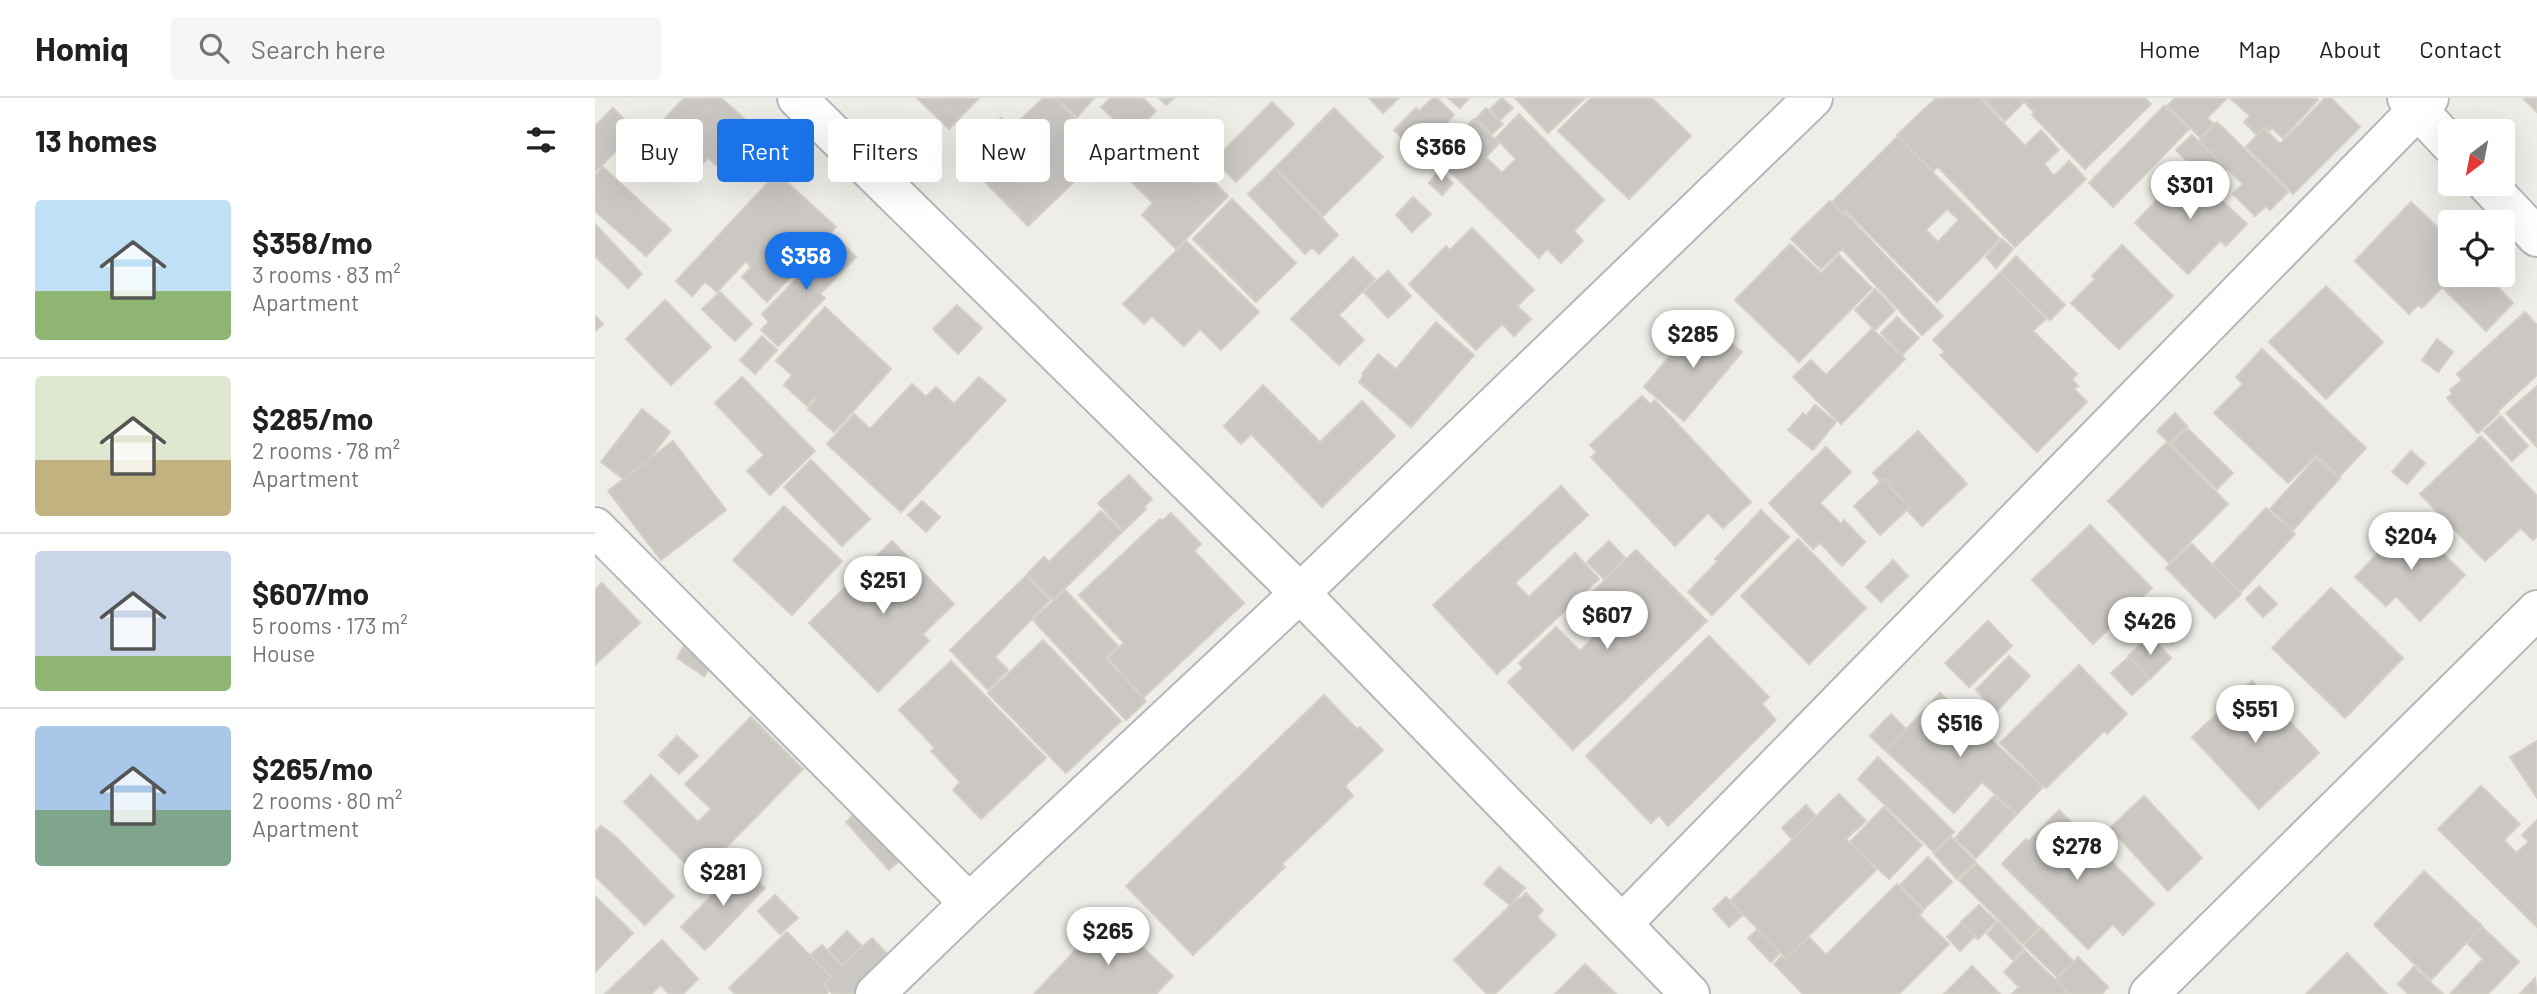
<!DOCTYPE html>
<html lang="en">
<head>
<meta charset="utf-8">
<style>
	:root { --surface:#fff; --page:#f6f6f6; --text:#202124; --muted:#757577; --line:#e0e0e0; --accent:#1a73e8 }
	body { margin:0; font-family:Barlow,sans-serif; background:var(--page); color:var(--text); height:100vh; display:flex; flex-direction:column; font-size:26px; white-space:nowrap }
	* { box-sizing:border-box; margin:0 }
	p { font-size:23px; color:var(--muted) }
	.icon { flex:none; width:38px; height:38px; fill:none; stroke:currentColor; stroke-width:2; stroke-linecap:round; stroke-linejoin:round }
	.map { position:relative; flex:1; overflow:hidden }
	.side { display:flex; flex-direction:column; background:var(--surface); width:595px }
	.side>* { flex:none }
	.hud { position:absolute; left:21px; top:21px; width:665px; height:63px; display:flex; gap:14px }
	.needle { width:46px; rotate:212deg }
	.tools { position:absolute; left:1843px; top:21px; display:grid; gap:14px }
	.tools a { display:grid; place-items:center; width:77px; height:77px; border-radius:7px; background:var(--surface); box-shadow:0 7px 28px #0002; font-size:35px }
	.price { position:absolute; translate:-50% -60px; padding:0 16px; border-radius:24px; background:#fff; color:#222; font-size:23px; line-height:46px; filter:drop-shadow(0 2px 4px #0008) }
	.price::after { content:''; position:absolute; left:50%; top:42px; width:21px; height:16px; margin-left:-10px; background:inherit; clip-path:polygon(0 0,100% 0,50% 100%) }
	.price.on { background:var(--accent); color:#fff }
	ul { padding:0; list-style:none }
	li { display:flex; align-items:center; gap:21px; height:175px; padding:0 35px }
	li+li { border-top:2px solid var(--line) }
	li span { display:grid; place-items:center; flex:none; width:196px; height:140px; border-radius:7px; color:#555 }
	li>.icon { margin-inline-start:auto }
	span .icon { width:84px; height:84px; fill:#fffc; stroke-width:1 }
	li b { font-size:30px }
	h2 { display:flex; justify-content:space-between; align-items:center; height:84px; padding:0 35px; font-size:30px }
	.tag { padding:0 24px; border-radius:7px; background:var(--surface); box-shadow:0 7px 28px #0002; font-size:24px; line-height:63px }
	.tag.on { background:var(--accent); color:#fff }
	header { display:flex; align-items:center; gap:42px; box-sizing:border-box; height:98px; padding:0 35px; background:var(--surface); border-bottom:2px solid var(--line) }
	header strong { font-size:33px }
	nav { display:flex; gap:38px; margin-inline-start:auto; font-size:24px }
	.search { width:490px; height:63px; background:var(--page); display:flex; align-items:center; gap:18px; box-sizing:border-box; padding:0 24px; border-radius:7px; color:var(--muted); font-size:26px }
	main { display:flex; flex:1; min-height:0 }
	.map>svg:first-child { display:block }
	.building { fill:#cbc8c4; stroke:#d3cfc6; stroke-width:2; fill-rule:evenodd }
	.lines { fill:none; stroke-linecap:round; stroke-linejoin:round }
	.street-casing { stroke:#b4b7ba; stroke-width:42 }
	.secondary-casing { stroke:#b3b6ba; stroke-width:42 }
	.street { stroke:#fff; stroke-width:38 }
	.secondary { stroke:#fff; stroke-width:38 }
</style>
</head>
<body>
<header>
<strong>Homiq</strong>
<div class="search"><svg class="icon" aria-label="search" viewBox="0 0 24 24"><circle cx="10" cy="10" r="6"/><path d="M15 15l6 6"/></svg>Search here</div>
<nav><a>Home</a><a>Map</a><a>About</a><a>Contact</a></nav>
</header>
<main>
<section class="side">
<h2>13 homes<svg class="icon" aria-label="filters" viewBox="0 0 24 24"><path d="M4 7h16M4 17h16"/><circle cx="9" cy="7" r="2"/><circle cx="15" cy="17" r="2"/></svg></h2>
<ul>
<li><span style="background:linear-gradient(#bfe0f5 65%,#8fb573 0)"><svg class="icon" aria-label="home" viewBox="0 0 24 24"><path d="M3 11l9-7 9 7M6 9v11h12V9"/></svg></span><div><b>$358/mo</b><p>3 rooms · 83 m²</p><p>Apartment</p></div></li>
<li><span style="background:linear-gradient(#dfe7d0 60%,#c2b280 0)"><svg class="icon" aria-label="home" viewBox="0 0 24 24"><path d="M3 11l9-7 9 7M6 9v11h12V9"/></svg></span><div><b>$285/mo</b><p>2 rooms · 78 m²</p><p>Apartment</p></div></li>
<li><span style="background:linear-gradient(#c9d6e8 75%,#8fb573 0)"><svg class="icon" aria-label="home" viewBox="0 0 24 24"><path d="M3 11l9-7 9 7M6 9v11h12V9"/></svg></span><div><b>$607/mo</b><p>5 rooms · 173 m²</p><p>House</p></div></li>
<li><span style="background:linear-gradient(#a9c7e8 60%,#7fa58c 0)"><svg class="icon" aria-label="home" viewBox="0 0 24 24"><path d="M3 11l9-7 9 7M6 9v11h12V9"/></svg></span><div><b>$265/mo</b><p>2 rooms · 80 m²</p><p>Apartment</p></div></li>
</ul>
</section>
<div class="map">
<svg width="1942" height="896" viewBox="0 0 1942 896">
	<rect width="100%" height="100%" fill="#efede7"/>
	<g class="building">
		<path d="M89 0H126L152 23 143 34 156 45 129 74 113 60 92 83 63 57 79 39 65 26Z"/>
		<path d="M322 0H384L354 31Z"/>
		<path d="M448 0H460L511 53 433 128 366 59 406 20 416 31Z"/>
		<path d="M461 0H499L482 19Z"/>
		<path d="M515 0H548L561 13 521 56 503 40 520 22 506 9Z"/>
		<path d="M564 0H579L571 7Z"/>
		<path d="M774 0H804L788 15Z"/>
		<path d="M838 0H842L859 17 844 32 847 35 824 58 799 32 821 10 824 13Z"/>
		<path d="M853 0H874L865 10Z"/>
		<path d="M907 0 918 10 905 22 895 11Z"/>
		<path d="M920 0H990L953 35Z"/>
		<path d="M996 0H1057L1096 38 1034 101 963 33Z"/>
		<path d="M1341 0H1385L1430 48 1446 32 1464 52 1449 66 1459 78 1474 63 1491 81 1420 149 1343 69 1338 73 1302 37Z"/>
		<path d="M1388 0H1423L1428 5 1410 23Z"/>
		<path d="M1425 0H1550L1556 6 1490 71 1437 17 1439 14Z"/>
		<path d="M1580 0H1632L1612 20 1619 26 1606 40 1572 8Z"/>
		<path d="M1635 0H1720L1723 2 1688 40 1677 30 1675 32 1670 29 1662 37 1649 24 1655 18Z"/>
		<path d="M1730 0H1736L1765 29 1698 96 1651 49 1669 30 1685 46Z"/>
		<path d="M1931 0H1942V14L1929 1Z"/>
		<path d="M677 4 699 26 641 84 619 62Z"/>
		<path d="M1569 8 1594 31 1518 109 1494 85Z"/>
		<path d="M18 10 41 33 0 74V28Z"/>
		<path d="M739 10 788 59 728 118 680 70Z"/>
		<path d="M891 10 908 26 897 36 881 21Z"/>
		<path d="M924 16 1009 102 979 133 988 143 966 165 952 151 944 160 841 60 879 21 904 45 891 59 907 75 921 61 901 40Z"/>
		<path d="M1622 24 1693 94 1675 112 1671 108 1660 118 1638 96 1648 86 1604 43Z"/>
		<path d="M562 27 633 98 581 151 547 117 558 105 521 69Z"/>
		<path d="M1597 37 1632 71 1616 87 1581 52Z"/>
		<path d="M1302 39 1405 141 1342 204 1250 112 1247 115 1237 104ZM1352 111 1364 122 1343 144 1331 132Z"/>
		<path d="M8 69 76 132 51 158 0 113V78Z"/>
		<path d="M680 70 743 137 724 156 717 149 710 156 653 96Z"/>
		<path d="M1592 70 1652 126 1631 148 1625 143 1593 176 1540 125Z"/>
		<path d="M844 73 858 85 847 97 834 85Z"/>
		<path d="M182 75 241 129 172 204 147 179 156 169 151 163 122 194 110 184 97 198 81 183Z"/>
		<path d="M818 99 836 116 817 134 801 117Z"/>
		<path d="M637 101 701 165 661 204 598 141Z"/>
		<path d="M1235 103 1248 117 1250 115 1348 218 1327 237 1247 151 1226 171 1196 141Z"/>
		<path d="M1816 104 1855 141V177H1859L1827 210 1823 207 1814 216 1760 163Z"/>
		<path d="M0 126 47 176 33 190 0 158Z"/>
		<path d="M877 130 939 192 922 208 936 221 919 238 907 226 881 252 814 186 851 148 855 152Z"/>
		<path d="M242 140 261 159 225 196 230 200 183 248 166 232 174 224 167 216Z"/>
		<path d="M1407 141 1418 151 1401 170 1391 159Z"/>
		<path d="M591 143 664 214 626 252 605 231 589 248 557 218 549 226 528 206Z"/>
		<path d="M1195 146 1226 175 1244 157 1277 190 1204 264 1140 202Z"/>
		<path d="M1527 147 1578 198 1524 251 1476 205 1500 181 1497 178Z"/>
		<path d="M1421 158 1470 207 1455 222 1406 174Z"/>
		<path d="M758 159 780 181 744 217 769 242 744 267 696 221Z"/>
		<path d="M793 173 816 198 793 220 769 194Z"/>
		<path d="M1405 175 1451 221 1438 233 1482 276 1477 281 1483 288 1479 291 1492 304 1442 354 1345 257 1350 254 1338 242Z"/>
		<path d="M1862 177H1891L1918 205 1891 233 1848 190Z"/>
		<path d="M1731 188 1788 244 1731 301 1674 244Z"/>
		<path d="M1280 191 1300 212 1280 232 1260 212Z"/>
		<path d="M125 194 157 226 140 243 107 211Z"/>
		<path d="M70 202 116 249 76 287 31 241Z"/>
		<path d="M362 207 387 230 363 256 338 231Z"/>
		<path d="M230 209 296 271 239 334 213 311 221 301 220 299 212 308 189 287 197 277 181 263Z"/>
		<path d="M1930 214 1942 227V277L1903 313 1904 315 1883 335 1852 300 1857 296 1855 292 1867 282 1862 276Z"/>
		<path d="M0 218 8 226 0 233Z"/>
		<path d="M1302 219 1324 240 1307 257 1286 235Z"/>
		<path d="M1106 221 1147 254 1089 323 1049 289Z"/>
		<path d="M841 224 879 257 816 329 764 284 768 278 767 276 783 256 801 271Z"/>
		<path d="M1277 231 1310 261 1246 326 1198 279 1216 262 1231 277Z"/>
		<path d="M167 238 182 252 160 276 145 262Z"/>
		<path d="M1842 241 1858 254 1843 274 1827 262Z"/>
		<path d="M1667 251 1771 350 1744 379 1721 357 1693 385 1619 315 1648 286 1641 279Z"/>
		<path d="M147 279 220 353 175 397 152 373 169 357 120 305Z"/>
		<path d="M384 279 411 302 306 414 232 346 259 316 275 331 317 286 331 299 341 289 359 306Z"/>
		<path d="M668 287 725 344 767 303 800 338 727 409 656 336 646 346 629 328Z"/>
		<path d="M1942 288V349L1911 315Z"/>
		<path d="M1047 298 1055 306 1060 302 1156 404 1128 430 1113 415 1080 448 996 359 1002 354 995 347Z"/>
		<path d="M1220 307 1241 324 1218 352 1193 332 1208 315 1211 318Z"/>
		<path d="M47 311 75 334 35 386 6 364Z"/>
		<path d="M1580 315 1592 328 1574 345 1562 333Z"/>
		<path d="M1906 318 1933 348 1917 363 1889 333Z"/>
		<path d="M1592 330 1638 375 1622 391 1576 346Z"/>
		<path d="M1323 333 1372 386 1327 428 1278 375Z"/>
		<path d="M1886 338 1942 398V438L1938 442 1926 430 1890 463 1825 396Z"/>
		<path d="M78 343 131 412 66 462 13 393Z"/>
		<path d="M1572 344 1633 406 1574 465 1513 403Z"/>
		<path d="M1231 349 1256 374 1225 405 1246 426 1249 422 1270 444 1247 468 1225 445 1218 451 1174 405Z"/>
		<path d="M1816 353 1830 365 1812 386 1797 374Z"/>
		<path d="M1721 360 1745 380 1698 432 1675 411Z"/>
		<path d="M216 362 275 421 247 448 189 389Z"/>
		<path d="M534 377 557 401 549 409 551 411 528 433 503 405Z"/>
		<path d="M1288 381 1290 384 1293 381 1297 386 1294 388 1315 409 1285 437 1259 408Z"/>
		<path d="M966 388 993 417 920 485 934 499 980 455 1004 481 902 576 838 507Z"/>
		<path d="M327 403 345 419 331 434 313 417Z"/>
		<path d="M189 408 247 463 197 517 138 462Z"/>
		<path d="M1671 410 1700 436 1646 494 1618 466Z"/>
		<path d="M1166 412 1194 439 1117 517 1093 494 1123 463 1120 461Z"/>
		<path d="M506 413 527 434 458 502 432 476 449 459 454 464Z"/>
		<path d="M576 415 606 446 599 453 649 505 549 599 513 560 529 545 484 497 565 421 567 423Z"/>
		<path d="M1814 423 1870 477 1825 523 1801 498 1791 508 1760 479Z"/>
		<path d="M1495 427 1557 490 1498 546 1437 482Z"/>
		<path d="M1203 441 1271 510 1214 566 1146 498Z"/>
		<path d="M297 443 359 506 328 536 334 543 283 594 214 525Z"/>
		<path d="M1014 443 1030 460 1009 481 992 464Z"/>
		<path d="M1597 446 1646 496 1620 520 1571 470Z"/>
		<path d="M1041 452 1112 523 978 652 913 584 928 570 924 565 961 529 985 553 1010 529 987 504Z"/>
		<path d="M1298 462 1313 478 1286 504 1271 489Z"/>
		<path d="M431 478 455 502 400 559 413 572 393 592 355 552Z"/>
		<path d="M7 485 45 525 0 567V491Z"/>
		<path d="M1664 488 1682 506 1668 519 1651 501Z"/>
		<path d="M1736 490 1808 560 1750 620 1677 550Z"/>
		<path d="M470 492 523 548 510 560 551 603 531 622 438 522Z"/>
		<path d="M1580 512 1595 528 1577 545 1562 529Z"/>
		<path d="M1393 523 1417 548 1374 589 1350 565Z"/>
		<path d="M1114 538 1174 599 1167 606 1181 622 1073 728 1064 717 1056 725 991 658Z"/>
		<path d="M1555 538 1576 560 1555 581 1533 558Z"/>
		<path d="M448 542 526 623 471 675 393 595Z"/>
		<path d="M91 545 119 563 109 578 82 560Z"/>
		<path d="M1414 558 1435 578 1402 613 1381 592Z"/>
		<path d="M1534 559 1554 581 1537 597 1516 575Z"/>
		<path d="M356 563 451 660 386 721 358 692 365 684 336 653 340 650 304 612Z"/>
		<path d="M1484 567 1532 616 1512 636 1509 633 1451 690 1405 645Z"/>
		<path d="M1657 583 1724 655 1664 711 1597 639Z"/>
		<path d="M1345 595 1448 689 1422 716 1387 684 1359 715 1291 653Z"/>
		<path d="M729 597 762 631 765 629 788 652 750 688 758 698 687 766 690 769 598 857 531 788Z"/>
		<path d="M1296 616 1311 631 1291 653 1275 638Z"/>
		<path d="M156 619 208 671 103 778 29 704 56 677 103 724 116 711 90 686Z"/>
		<path d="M82 638 103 658 84 676 64 657Z"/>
		<path d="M1942 643V700L1915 659Z"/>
		<path d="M1283 659 1359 734 1339 754 1263 681Z"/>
		<path d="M1886 688 1925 726 1909 742 1921 755 1934 744 1927 737 1942 722V829L1843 731Z"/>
		<path d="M1244 696 1271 723 1251 741 1281 772 1191 860 1135 803Z"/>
		<path d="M1399 698 1421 717 1381 760 1360 740Z"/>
		<path d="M1549 698 1607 760 1573 793 1515 730Z"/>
		<path d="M1211 707 1221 718 1197 741 1187 730Z"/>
		<path d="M267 708 311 757 294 772 251 724Z"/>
		<path d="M1289 709 1327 747 1294 781 1255 744Z"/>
		<path d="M1464 712 1559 806 1528 837 1518 826 1493 851 1407 766 1431 741 1434 743Z"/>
		<path d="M6 728 21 739 79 798 50 827 0 778V734Z"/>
		<path d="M1356 739 1381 764 1362 781 1339 756Z"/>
		<path d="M1333 759 1357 784 1329 811 1305 787Z"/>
		<path d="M1382 766 1444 829 1428 846 1364 782Z"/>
		<path d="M146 768 170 790 110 852 86 829Z"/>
		<path d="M904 769 930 790 915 807 889 786Z"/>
		<path d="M1829 773 1887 828 1836 882 1779 827Z"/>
		<path d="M1302 786 1328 813 1324 817 1354 846 1304 896H1208L1179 866 1187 858 1191 862 1214 839 1231 857Z"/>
		<path d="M931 795 948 812 942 819 961 837 900 896H892L859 862 923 800 925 801Z"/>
		<path d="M180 797 203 820 185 836 163 813Z"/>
		<path d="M0 798 38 835 0 874Z"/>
		<path d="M1131 799 1148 817 1134 829 1118 811Z"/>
		<path d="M1384 807 1401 823 1383 841 1366 824Z"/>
		<path d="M514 817 578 878 561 896H439Z"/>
		<path d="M1403 824 1429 851 1418 862 1392 836Z"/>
		<path d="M1366 825 1380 838 1365 853 1352 839Z"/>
		<path d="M1887 829 1924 864 1893 896H1855L1888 861 1872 845Z"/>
		<path d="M1446 830 1479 864 1462 879 1429 847Z"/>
		<path d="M1163 831 1185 855 1176 864 1153 840Z"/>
		<path d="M252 833 267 848 247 867 233 852Z"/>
		<path d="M192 834 236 879 228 887 234 893 231 896H140L134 890Z"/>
		<path d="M277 840 299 863 266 896H238L229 886 237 879 215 857 227 847 247 868Z"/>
		<path d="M67 842 103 881 88 896H74L66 887 56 896H10Z"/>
		<path d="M1430 853 1472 893 1469 896H1417L1424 889 1409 874Z"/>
		<path d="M1752 855 1792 896H1711Z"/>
		<path d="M1483 859 1513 889 1507 896H1470L1472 893 1461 882Z"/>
		<path d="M990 866 1021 896H960Z"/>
		<path d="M1377 868 1405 896H1349Z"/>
		<path d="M1819 869 1848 896H1813L1803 886Z"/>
		<path d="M1940 880 1942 896H1925Z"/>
	</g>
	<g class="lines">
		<defs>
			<g id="street">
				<path d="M202 0 705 495 1095 896"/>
				<path d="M1812 0 1855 46"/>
				<path d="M1892 86 1942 139"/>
				<path d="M0 429 374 805"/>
				<path d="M1028 825 1834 0"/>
				<path d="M1554 896 1942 512"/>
			</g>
			<path id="secondary" d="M280 896 374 805 705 495 1218 0"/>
		</defs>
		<use href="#street" class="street-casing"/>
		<use href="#secondary" class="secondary-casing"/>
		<use href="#street" class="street"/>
		<use href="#secondary" class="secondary"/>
	</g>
</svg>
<div class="tools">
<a><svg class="needle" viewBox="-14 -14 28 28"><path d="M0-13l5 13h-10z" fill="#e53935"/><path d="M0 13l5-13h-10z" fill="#757577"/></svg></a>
<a><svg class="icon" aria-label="locate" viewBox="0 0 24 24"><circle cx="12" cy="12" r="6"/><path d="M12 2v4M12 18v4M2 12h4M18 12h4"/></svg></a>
</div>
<b class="price" style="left:846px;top:85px">$366</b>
<b class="price" style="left:1595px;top:123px">$301</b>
<b class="price on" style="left:211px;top:194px">$358</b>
<b class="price" style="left:1098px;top:272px">$285</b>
<b class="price" style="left:1816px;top:474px">$204</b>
<b class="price" style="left:288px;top:518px">$251</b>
<b class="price" style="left:1012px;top:553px">$607</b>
<b class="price" style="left:1555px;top:559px">$426</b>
<b class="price" style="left:1660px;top:647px">$551</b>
<b class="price" style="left:1365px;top:661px">$516</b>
<b class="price" style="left:1482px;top:784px">$278</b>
<b class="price" style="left:128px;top:810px">$281</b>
<b class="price" style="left:513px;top:869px">$265</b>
<div class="hud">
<a class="tag">Buy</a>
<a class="tag on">Rent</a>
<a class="tag">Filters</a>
<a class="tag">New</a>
<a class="tag">Apartment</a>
</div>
</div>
</main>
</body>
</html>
